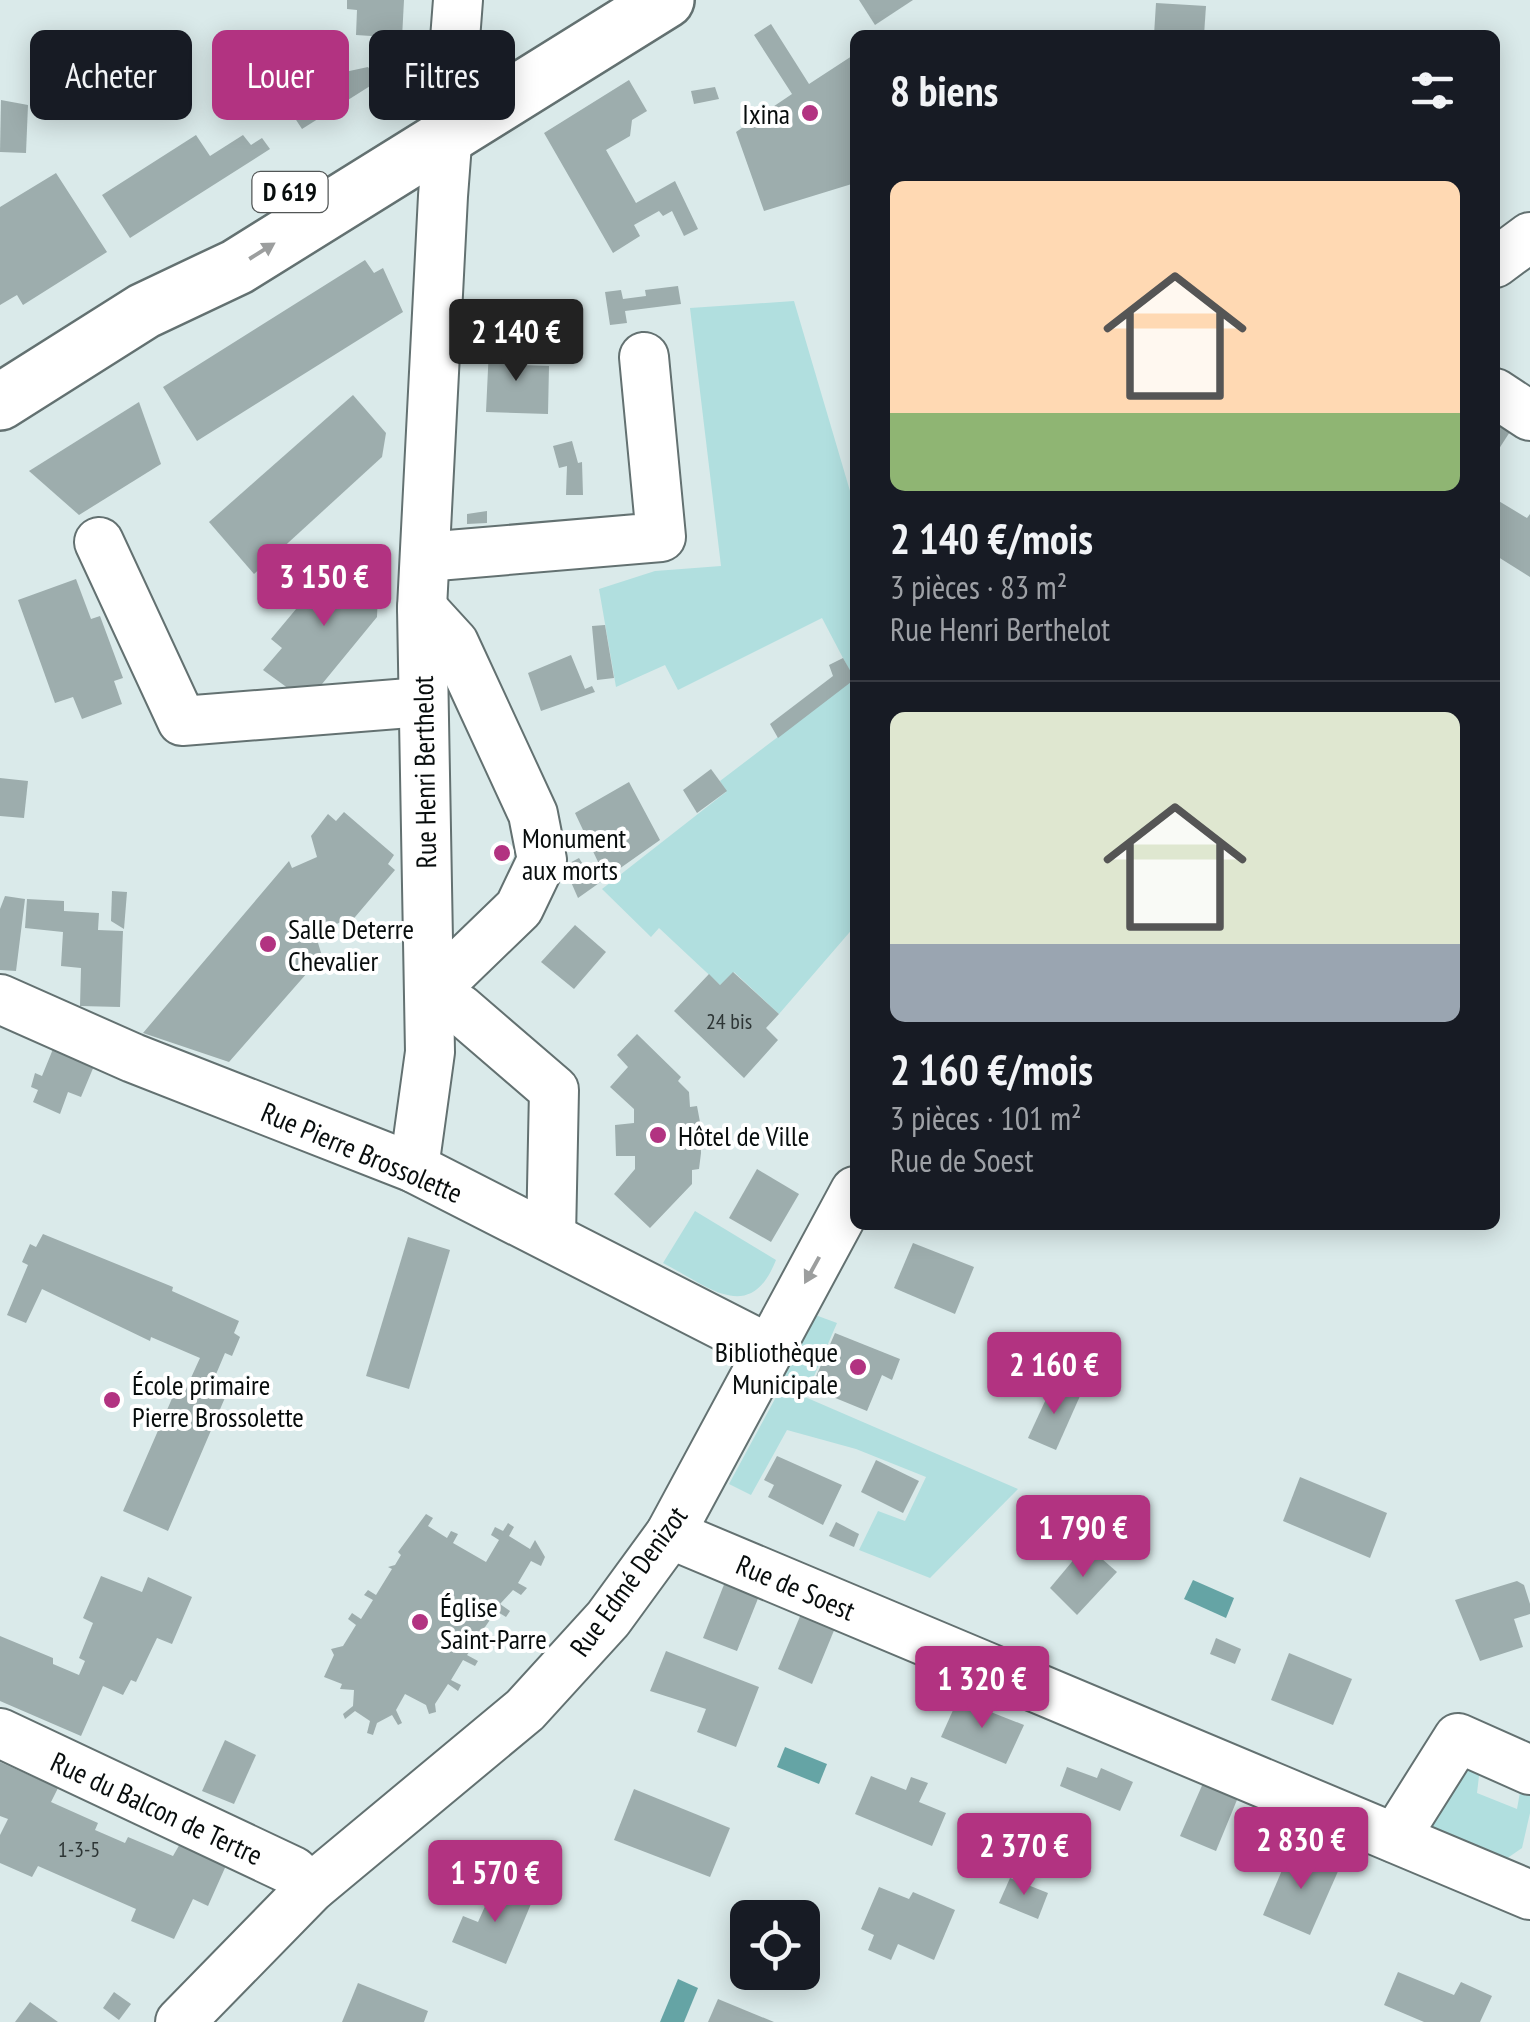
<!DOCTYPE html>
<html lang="fr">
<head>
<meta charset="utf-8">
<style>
	:root { --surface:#171b24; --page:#242831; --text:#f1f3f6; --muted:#9ea1a6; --line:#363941; --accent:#b23381 }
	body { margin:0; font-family:"PT Sans Narrow",sans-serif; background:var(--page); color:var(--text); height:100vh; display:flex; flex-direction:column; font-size:38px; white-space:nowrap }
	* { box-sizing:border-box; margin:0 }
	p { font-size:32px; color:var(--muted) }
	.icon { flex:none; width:55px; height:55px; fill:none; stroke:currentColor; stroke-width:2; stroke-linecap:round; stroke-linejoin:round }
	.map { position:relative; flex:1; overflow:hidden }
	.drawer { position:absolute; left:850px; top:30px; width:650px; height:1200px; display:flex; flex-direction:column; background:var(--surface); border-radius:15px; box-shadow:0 5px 25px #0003 }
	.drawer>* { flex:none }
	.top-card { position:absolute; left:30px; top:30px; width:670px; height:90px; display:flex; gap:20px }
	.fabs { position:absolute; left:730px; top:1900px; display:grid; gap:20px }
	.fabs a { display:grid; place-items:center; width:90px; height:90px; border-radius:15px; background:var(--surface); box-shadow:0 5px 25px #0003; font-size:50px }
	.price { position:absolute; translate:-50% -85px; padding:0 22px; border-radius:10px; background:var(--accent); color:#fff; font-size:32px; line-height:65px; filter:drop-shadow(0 2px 5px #0008) }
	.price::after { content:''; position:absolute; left:50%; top:60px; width:30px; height:22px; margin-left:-15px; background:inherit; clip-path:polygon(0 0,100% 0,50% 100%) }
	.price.current { background:#222; color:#fff }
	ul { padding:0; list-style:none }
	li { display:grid; align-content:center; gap:20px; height:530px; padding:0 40px }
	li+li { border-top:2px solid var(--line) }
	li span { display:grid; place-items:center; height:310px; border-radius:15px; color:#555 }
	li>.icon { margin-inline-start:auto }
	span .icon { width:180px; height:180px; fill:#fffc; stroke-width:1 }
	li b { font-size:42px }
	h2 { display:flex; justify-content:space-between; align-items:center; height:120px; padding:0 40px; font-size:42px }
	.chip { padding:0 35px; border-radius:15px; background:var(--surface); box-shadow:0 5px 25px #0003; font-size:35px; line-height:90px }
	.chip.current { background:var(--accent); color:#fff }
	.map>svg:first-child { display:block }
	.green { fill:#b1dfdf }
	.water { fill:#65a4a5 }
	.building { fill:#9dadad }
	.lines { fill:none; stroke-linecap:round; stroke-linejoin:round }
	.minor-casing { stroke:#637171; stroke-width:52 }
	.major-casing { stroke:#637171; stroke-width:60 }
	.minor { stroke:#fff; stroke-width:48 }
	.major { stroke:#fff; stroke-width:55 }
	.oneway { fill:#9c9e9e }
	.poi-dot { fill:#b23381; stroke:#fff; stroke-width:4 }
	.labels { text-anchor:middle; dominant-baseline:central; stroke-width:8; stroke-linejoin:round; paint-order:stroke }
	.number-label { font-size:22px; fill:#2d3535 }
	.shield { fill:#fff; stroke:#525656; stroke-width:2.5 }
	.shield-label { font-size:25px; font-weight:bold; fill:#080d0d }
	.poi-label { font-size:28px; fill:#080d0d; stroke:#fff; text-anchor:start }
	.street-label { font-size:28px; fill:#080d0d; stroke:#fff }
</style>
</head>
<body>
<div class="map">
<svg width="1530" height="2022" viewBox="0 0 1530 2022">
	<rect width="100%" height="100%" fill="#daeaea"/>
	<g class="green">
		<path d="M794 301 855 508V926L779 1014 734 972 720 985 659 928 651 937 602 889 726 792 720 781 854 679 822 618 678 690 665 665 616 687 599 589 655 571 721 566 690 308Z"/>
		<path d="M695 1211 776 1260C750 1326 708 1286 663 1263Z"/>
		<path d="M799 1309 837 1323 805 1397 1018 1489 930 1578 859 1550 878 1511 905 1521 926 1477 856 1449 787 1430 751 1495 729 1484 776 1397H800L759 1383Z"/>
		<path d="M1460 1753 1481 1759 1477 1793 1517 1809 1522 1781 1530 1783V1813L1522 1848 1506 1859 1426 1826Z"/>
	</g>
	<g class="water">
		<path d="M1193 1580 1234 1598 1226 1618 1184 1599Z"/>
		<path d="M785 1747 827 1764 819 1784 777 1767Z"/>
		<path d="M678 1979 698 1988 684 2022H660Z"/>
	</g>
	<g class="building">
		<path d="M347 0H404L402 38 356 35 357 10 347 9Z"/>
		<path d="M859 0H913L875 25Z"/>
		<path d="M1156 3 1206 6 1204 35H1154Z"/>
		<path d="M771 24 809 84 855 54V183L764 211 736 132 792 94 754 35Z"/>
		<path d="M253 55V82H227L225 56Z"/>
		<path d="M322 65 326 76 368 67 378 81 302 129 285 103 299 95 290 79Z"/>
		<path d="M629 80 647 111 632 120 630 136 606 150 636 203 675 181 698 229 684 236 672 211 663 216 659 211 634 225 640 236 613 253 544 133Z"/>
		<path d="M715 87 719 99 694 104 691 91Z"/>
		<path d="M1 100 28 105 26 153 0 152Z"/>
		<path d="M196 135 210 156 243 135 251 145 262 138 270 149 130 238 102 195Z"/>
		<path d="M56 173 107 252 23 305 17 295 0 305V207Z"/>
		<path d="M365 260 374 273 383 268 403 312 197 441 163 387Z"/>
		<path d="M678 286 681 304 625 311 627 323 610 325 605 292 621 290 623 299 646 296 645 290Z"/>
		<path d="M489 348H522L521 365 549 366 548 414 486 412Z"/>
		<path d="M353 395 386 433 382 457 254 574 209 522Z"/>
		<path d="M139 402 161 464 79 515 29 471Z"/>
		<path d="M1495 411 1515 424 1495 455Z"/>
		<path d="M572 441 578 463 582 462 583 495H566L567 466 559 468 553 446Z"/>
		<path d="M1497 500 1527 518 1530 514V577L1495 555Z"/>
		<path d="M487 511V523L467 524V514Z"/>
		<path d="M355 558 374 574 367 582 378 591 377 617 313 695 303 686 296 694 263 670 282 648 271 639 327 572 337 580Z"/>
		<path d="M76 579 91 619 100 616 123 678 114 681 122 704 82 719 73 697 55 703 18 600Z"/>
		<path d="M605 625 614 678 597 680 592 626Z"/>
		<path d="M571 655 585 689 592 686 595 692 541 711 528 673Z"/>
		<path d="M843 658 855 679 778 738 770 724 833 676 829 665Z"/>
		<path d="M711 769 727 791 697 813 683 790Z"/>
		<path d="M0 778 28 781 24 818 0 816Z"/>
		<path d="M629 782 660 840 578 898 564 866 579 858 587 871 599 864 575 813Z"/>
		<path d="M344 812 394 855 388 864 395 870 344 930 341 922 315 933 322 956 229 1062 143 1033 289 861 292 868 317 857 311 836 328 814 336 821Z"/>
		<path d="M112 891 127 892 124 929 111 921Z"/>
		<path d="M5 896 25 899 16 971 0 970V909Z"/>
		<path d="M27 899 64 901V911L99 913 98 930 123 931 120 1007 80 1006 81 968 61 966 63 932 25 928Z"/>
		<path d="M575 925 606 952 574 989 541 962Z"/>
		<path d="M733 972 779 1014 766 1028 778 1040 744 1078 674 1011 709 974 720 985Z"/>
		<path d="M637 1034 681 1077 678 1081 689 1092 690 1107 697 1106 700 1122 701 1153 699 1169 692 1170V1184L650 1228 614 1194 635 1169V1156H616L615 1125 634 1123V1109L610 1087 628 1067 617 1055Z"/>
		<path d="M53 1049 94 1066 81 1097 68 1092 60 1114 33 1102 38 1090 31 1087 35 1073 42 1076Z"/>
		<path d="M757 1169 799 1194 771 1242 729 1218Z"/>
		<path d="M43 1234 173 1287 172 1291 239 1321 234 1333 240 1337 232 1356 225 1353 211 1386 227 1393 168 1531 123 1511 177 1387 185 1391 200 1358 151 1337 150 1341 42 1289 26 1323 7 1315 28 1265 22 1262 30 1244 36 1247Z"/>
		<path d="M408 1237 450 1250 409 1389 366 1376Z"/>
		<path d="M913 1243 974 1267 955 1314 894 1288Z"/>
		<path d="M835 1333 900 1359 892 1380 882 1375 867 1411 811 1388Z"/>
		<path d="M1003 1335 1034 1348 1025 1369 994 1356Z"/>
		<path d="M1037 1352 1050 1361 1043 1372 1030 1363Z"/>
		<path d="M1053 1384 1080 1396 1056 1450 1028 1438Z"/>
		<path d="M777 1456 842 1485 823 1525 768 1497 774 1485 764 1480Z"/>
		<path d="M876 1460 919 1481 903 1513 861 1492Z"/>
		<path d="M1300 1477 1387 1513 1370 1558 1283 1521Z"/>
		<path d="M426 1514 433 1518 428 1526 447 1538 451 1531 458 1534 453 1543 486 1562 499 1540 491 1535 495 1527 503 1531 508 1523 514 1527 509 1536 530 1549 535 1540 545 1557 541 1566 531 1561 518 1583 527 1588 521 1595 513 1590 500 1604 510 1611 506 1617 496 1611 483 1630 493 1636 489 1643 480 1637 467 1655 478 1661 475 1666 463 1660 451 1680 461 1685 458 1691 448 1684 435 1704 436 1712 429 1714 426 1705 405 1694 396 1710 402 1723 398 1725 392 1715 377 1723 373 1735 367 1733 370 1721 355 1711 345 1719 343 1714 353 1706 354 1690 340 1689 342 1684 324 1677 334 1655 331 1649 343 1646 356 1625 348 1619 352 1613 361 1619 373 1600 364 1595 368 1590 376 1595 392 1569 388 1567 395 1565 401 1555 398 1552Z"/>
		<path d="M836 1522 859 1534 854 1547 829 1536Z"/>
		<path d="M1086 1545 1117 1572 1077 1615 1050 1588Z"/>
		<path d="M101 1576 142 1592 148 1577 192 1597 172 1644 157 1638 136 1682 131 1680 123 1695 103 1686 81 1736 0 1701V1636L53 1658V1664L79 1675 85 1661 79 1658 93 1623 83 1618Z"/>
		<path d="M1517 1581 1524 1585 1530 1604V1614L1514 1619 1523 1647 1480 1661 1455 1600Z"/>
		<path d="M725 1582 759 1596 737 1651 703 1638Z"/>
		<path d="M801 1614 835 1628 812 1684 778 1669Z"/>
		<path d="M1216 1638 1241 1649 1235 1664 1210 1654Z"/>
		<path d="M666 1651 759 1687 736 1747 697 1732 706 1709 650 1691Z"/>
		<path d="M1289 1653 1352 1679 1333 1725 1271 1700Z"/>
		<path d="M958 1699 1024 1725 1006 1764 941 1737Z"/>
		<path d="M225 1740 256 1755 234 1804 202 1791Z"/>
		<path d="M0 1762 58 1788 51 1802 98 1823 95 1830 125 1843 128 1837 173 1856 181 1842 228 1861 208 1906 193 1899 174 1939 131 1921 136 1909 38 1866 32 1877 0 1863V1835L8 1819 0 1816Z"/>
		<path d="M1067 1767 1097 1778 1101 1768 1133 1782 1120 1811 1060 1786Z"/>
		<path d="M871 1776 906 1790 911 1777 928 1783 919 1802 946 1813 932 1846 855 1814Z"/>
		<path d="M1204 1781 1239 1795 1216 1851 1180 1836Z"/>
		<path d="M634 1789 730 1828 710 1877 614 1840Z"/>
		<path d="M1291 1849 1339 1869 1310 1935 1263 1915Z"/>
		<path d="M1010 1878 1048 1893 1038 1919 999 1903Z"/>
		<path d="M495 1884 533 1899 506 1964 452 1942 463 1916 478 1922Z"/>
		<path d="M879 1887 909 1899 913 1892 955 1910 934 1960 898 1944 891 1960 868 1950 874 1935 861 1929Z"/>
		<path d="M1398 1972 1454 1995 1461 1982 1492 1996 1480 2022H1424L1384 2005Z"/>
		<path d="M358 1983 428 2011 424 2022H342Z"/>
		<path d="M114 1992 131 2004 119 2020 103 2008Z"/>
		<path d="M718 1999 774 2022H708Z"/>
		<path d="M30 2002 58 2022H15Z"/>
	</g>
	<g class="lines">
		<defs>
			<g id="minor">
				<path d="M1495 263 1530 237"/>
				<path d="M1495 393 1530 416"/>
				<path d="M99 542 182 721 422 702"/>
				<path d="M425 557 661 537 644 357"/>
				<path d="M422 608 454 643 533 814 542 860 519 908 430 994 460 1009 554 1090 551 1237"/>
				<path d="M0 999 133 1058 414 1168 769 1349"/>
				<path d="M414 1168 430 1052 422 608 443 196 458 0"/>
				<path d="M670 1534 1530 1895"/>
				<path d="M0 1733 293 1871 311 1888"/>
				<path d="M1395 1838 1458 1738 1530 1770"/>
				<path d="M180 2022 311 1888 525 1710 608 1619 670 1534 855 1191"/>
			</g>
			<path id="major" d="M0 402 144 311 237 267 666 0"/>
		</defs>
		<use href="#minor" class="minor-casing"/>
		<use href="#major" class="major-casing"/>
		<use href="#minor" class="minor"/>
		<use href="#major" class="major"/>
	</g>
	<defs><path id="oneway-solid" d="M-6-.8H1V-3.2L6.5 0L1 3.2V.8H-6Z" transform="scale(2.5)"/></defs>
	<g class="oneway">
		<use href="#oneway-solid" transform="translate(262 251) rotate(-32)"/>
		<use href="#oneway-solid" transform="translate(812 1270) rotate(119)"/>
	</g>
	<g class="poi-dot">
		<circle cx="810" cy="113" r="10"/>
		<circle cx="502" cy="853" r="10"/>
		<circle cx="268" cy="944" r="10"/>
		<circle cx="658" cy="1135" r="10"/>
		<circle cx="858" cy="1367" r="10"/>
		<circle cx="112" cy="1400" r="10"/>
		<circle cx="420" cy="1622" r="10"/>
	</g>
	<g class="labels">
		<g class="number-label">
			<text x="729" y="1021">24 bis</text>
			<text x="79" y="1849">1-3-5</text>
		</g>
		<rect class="shield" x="252.5" y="172" width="75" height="40" rx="8"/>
		<g class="shield-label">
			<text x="290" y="192">D 619</text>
		</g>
		<g class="poi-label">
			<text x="790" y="113" text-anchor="end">Ixina</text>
			<text x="522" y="837">Monument<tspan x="522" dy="32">aux morts</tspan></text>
			<text x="288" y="928">Salle Deterre<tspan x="288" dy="32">Chevalier</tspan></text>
			<text x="678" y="1135">Hôtel de Ville</text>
			<text x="838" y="1351" text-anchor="end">Bibliothèque<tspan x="838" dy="32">Municipale</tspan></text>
			<text x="132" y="1384">École primaire<tspan x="132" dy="32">Pierre Brossolette</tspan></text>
			<text x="440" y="1606">Église<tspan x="440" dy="32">Saint-Parre</tspan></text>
		</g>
		<g class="street-label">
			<text transform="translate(424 772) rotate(-91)">Rue Henri Berthelot</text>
			<text transform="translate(362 1152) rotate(23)">Rue Pierre Brossolette</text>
			<text transform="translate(628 1581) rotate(-54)">Rue Edmé Denizot</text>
			<text transform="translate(796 1587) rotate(23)">Rue de Soest</text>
			<text transform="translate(157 1808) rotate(25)">Rue du Balcon de Tertre</text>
		</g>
	</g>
</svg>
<div class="fabs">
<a><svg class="icon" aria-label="locate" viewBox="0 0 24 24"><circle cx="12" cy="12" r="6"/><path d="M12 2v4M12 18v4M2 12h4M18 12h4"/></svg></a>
</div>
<b class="price current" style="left:516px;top:384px">2 140 €</b>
<b class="price" style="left:324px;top:629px">3 150 €</b>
<b class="price" style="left:1054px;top:1417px">2 160 €</b>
<b class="price" style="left:1083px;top:1580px">1 790 €</b>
<b class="price" style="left:982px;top:1731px">1 320 €</b>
<b class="price" style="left:1301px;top:1892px">2 830 €</b>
<b class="price" style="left:1024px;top:1898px">2 370 €</b>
<b class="price" style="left:495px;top:1925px">1 570 €</b>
<div class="top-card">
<a class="chip">Acheter</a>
<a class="chip current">Louer</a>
<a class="chip">Filtres</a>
</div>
<section class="drawer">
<h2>8 biens<svg class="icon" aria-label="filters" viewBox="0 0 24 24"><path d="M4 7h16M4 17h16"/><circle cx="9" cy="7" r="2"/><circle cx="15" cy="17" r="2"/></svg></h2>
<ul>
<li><span style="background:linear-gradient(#ffd9b3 75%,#8fb573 0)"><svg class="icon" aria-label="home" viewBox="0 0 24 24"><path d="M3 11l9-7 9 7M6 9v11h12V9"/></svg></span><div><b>2 140 €/mois</b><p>3 pièces · 83 m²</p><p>Rue Henri Berthelot</p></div></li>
<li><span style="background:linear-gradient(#dfe7d0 75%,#9aa5b1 0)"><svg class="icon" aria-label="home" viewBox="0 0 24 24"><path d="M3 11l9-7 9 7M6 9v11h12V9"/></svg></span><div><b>2 160 €/mois</b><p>3 pièces · 101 m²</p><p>Rue de Soest</p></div></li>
</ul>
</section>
</div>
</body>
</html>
